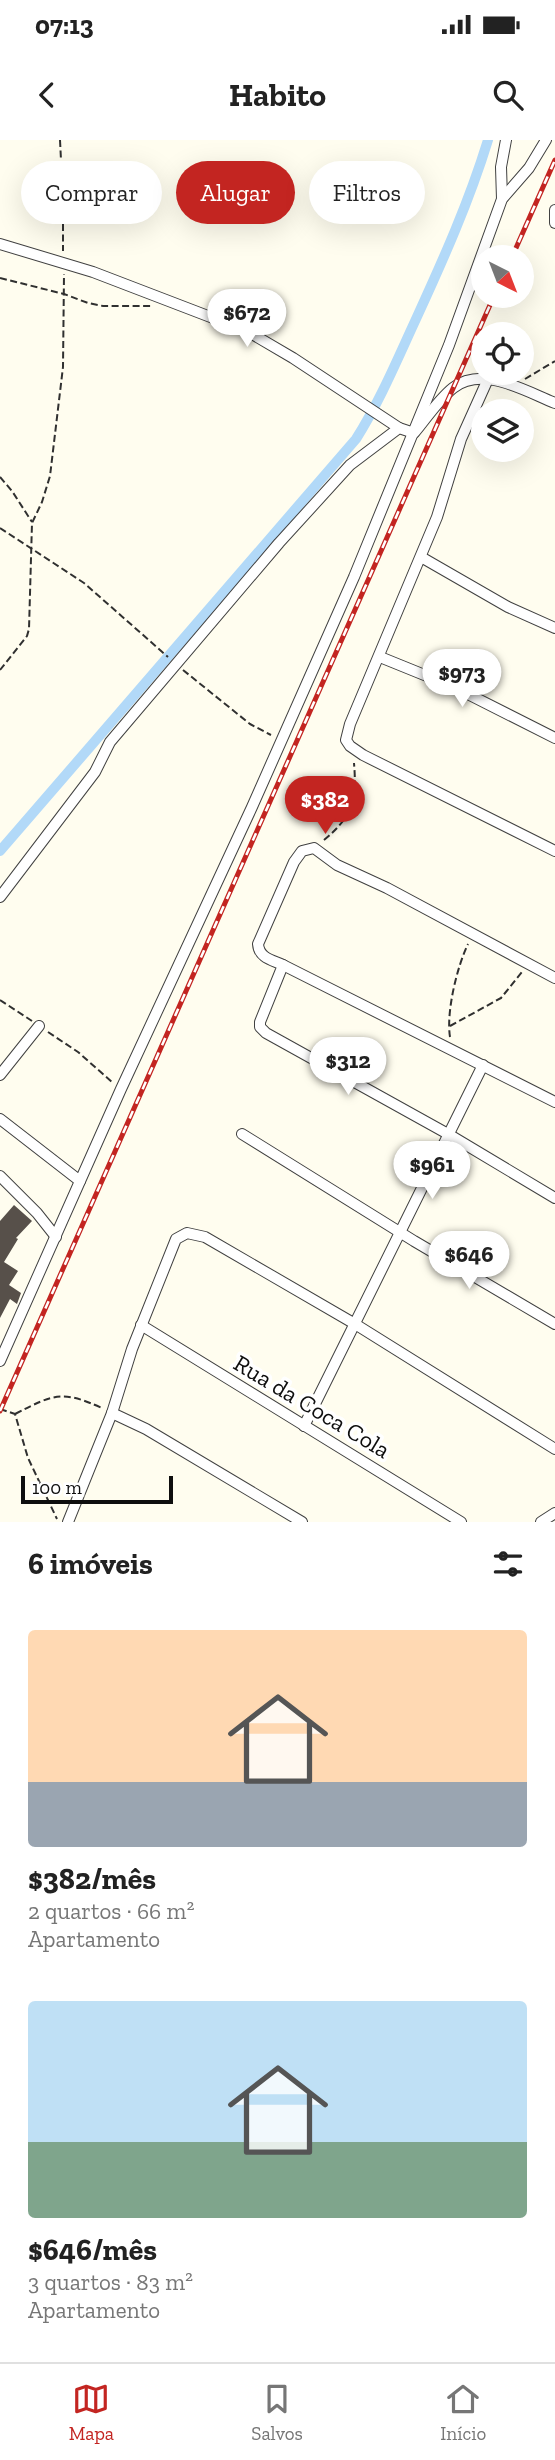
<!DOCTYPE html>
<html lang="pt">
<head>
<meta charset="utf-8">
<style>
	:root { --surface:#fff; --page:#f6f6f6; --text:#222; --muted:#767676; --line:#e0e0e0; --accent:#c32521 }
	body { margin:0; font-family:"Zilla Slab",serif; background:var(--page); color:var(--text); height:100vh; display:flex; flex-direction:column; font-size:26px; white-space:nowrap }
	* { box-sizing:border-box; margin:0 }
	p { font-size:23px; color:var(--muted) }
	.icon { flex:none; width:38px; height:38px; fill:none; stroke:currentColor; stroke-width:2; stroke-linecap:round; stroke-linejoin:round }
	.map { position:relative; height:1382px; overflow:hidden }
	.sheet { display:flex; flex-direction:column; background:var(--surface); flex:1 }
	.sheet>* { flex:none }
	.hud { position:absolute; left:21px; top:21px; width:514px; height:63px; display:flex; gap:14px }
	.needle { width:46px; rotate:138deg }
	.controls { position:absolute; left:471px; top:105px; display:grid; gap:14px }
	.controls a { display:grid; place-items:center; width:63px; height:63px; border-radius:50%; background:var(--surface); box-shadow:0 7px 28px #0002; font-size:35px }
	.scale { position:absolute; left:21px; bottom:18px; width:152px; box-sizing:border-box; padding-left:7px; border:4px solid #0e0e0e; border-top:0; font-size:19px; line-height:24px; white-space:nowrap; color:#0e0e0e; -webkit-text-stroke:5px #fff; paint-order:stroke }
	.price { position:absolute; translate:-50% -60px; padding:0 16px; border-radius:24px; background:#fff; color:#222; font-size:23px; line-height:46px; filter:drop-shadow(0 2px 4px #0008) }
	.price::after { content:''; position:absolute; left:50%; top:42px; width:21px; height:16px; margin-left:-10px; background:inherit; clip-path:polygon(0 0,100% 0,50% 100%) }
	.price.active { background:var(--accent); color:#fff }
	ul { padding:0; list-style:none }
	li { display:grid; align-content:center; gap:14px; height:371px; padding:0 28px }
	li span { display:grid; place-items:center; height:217px; border-radius:7px; color:#555 }
	li>.icon { margin-inline-start:auto }
	span .icon { width:126px; height:126px; fill:#fffc; stroke-width:1 }
	li b { font-size:30px }
	h2 { display:flex; justify-content:space-between; align-items:center; height:84px; padding:0 28px; font-size:30px }
	.tag { padding:0 24px; border-radius:32px; background:var(--surface); box-shadow:0 7px 28px #0002; font-size:24px; line-height:63px }
	.tag.active { background:var(--accent); color:#fff }
	.status { display:flex; justify-content:space-between; align-items:center; height:49px; padding:0 35px; background:var(--surface); direction:ltr }
	.status svg { height:19px; fill:currentColor }
	header { display:flex; justify-content:space-between; align-items:center; height:91px; padding:0 28px; background:var(--surface); font-size:32px; font-weight:800 }
	.dock { display:flex; justify-content:space-around; align-items:center; height:98px; border-top:2px solid var(--line); background:var(--surface); font-size:19px; color:var(--muted) }
	.dock a { display:grid; justify-items:center; gap:4px }
	.dock .active { color:var(--accent) }
	.map>svg:first-child { display:block }
	.lines { fill:none; stroke-linecap:round; stroke-linejoin:round }
	.canal { stroke:#b2d9f8; stroke-width:10 }
	.building { fill:#57504a }
	.minor-casing { stroke:#414141; stroke-width:12 }
	.path { stroke:#303030; stroke-width:2; stroke-dasharray:7 3.5; stroke-linecap:butt }
	.minor { stroke:#fff; stroke-width:10 }
	.rail-casing { stroke:#c32521; stroke-width:5 }
	.rail { stroke:#fff; stroke-width:2.5; stroke-dasharray:8; stroke-linecap:butt }
	.labels { text-anchor:middle; dominant-baseline:central; stroke-width:7; stroke-linejoin:round; paint-order:stroke }
	.street-label { font-size:24px; fill:#0e0e0e; stroke:#fff }
</style>
</head>
<body>
<div class="status"><b>07:13</b><svg viewBox="0 0 49 12"><path d="M0 12V9h3v3zM5 12V6h3v6zM10 12V3h3v9zM15 12V0h3v12zM26 1h20v11H26zM47 4h2v5h-2z"/></svg></div>
<header><svg class="icon" aria-label="back" viewBox="0 0 24 24"><path d="M15 5l-7 7 7 7"/></svg>Habito<svg class="icon" aria-label="search" viewBox="0 0 24 24"><circle cx="10" cy="10" r="6"/><path d="M15 15l6 6"/></svg></header>
<div class="map">
<svg width="555" height="1382" viewBox="0 0 555 1382">
	<rect width="100%" height="100%" fill="#fffdef"/>
	<g class="lines">
		<path class="canal" d="M0 711 356 299C380 261 397 220 416 179 443 120 469 62 488 0"/>
	</g>
	<path class="building" d="M14 1065 32 1081 16 1098 18 1099 4 1122 18 1131 9 1145 21 1153 17 1164 10 1159 0 1178V1081Z"/>
	<g class="lines">
		<defs>
			<g id="minor">
				<path d="M502 59 501 27 506 0"/>
				<path d="M555 70V83"/>
				<path d="M0 104 93 132 247 191 293 218 399 288"/>
				<path d="M488 239 461 299 437 377 350 584 346 600 350 606 363 615 555 711"/>
				<path d="M421 417 508 467 555 488"/>
				<path d="M380 517 454 547 555 598"/>
				<path d="M0 757 95 632 110 602 279 403 350 325 399 288 414 293C426 279 438 260 453 248 483 225 525 251 555 263"/>
				<path d="M283 825 555 962"/>
				<path d="M555 838 387 748 337 725 314 708 302 711 294 722 258 804C259 818 272 820 283 825L260 882V887L266 893 448 994 555 1058"/>
				<path d="M0 935 39 886"/>
				<path d="M0 979 80 1041"/>
				<path d="M242 994 414 1101 555 1184"/>
				<path d="M0 1036 37 1073 56 1097"/>
				<path d="M141 1185 461 1382"/>
				<path d="M0 1221 121 949 252 667 354 437 449 205 502 59 529 28 546 0"/>
				<path d="M112 1273 146 1289 302 1382"/>
				<path d="M304 1286 483 925"/>
				<path d="M68 1382 112 1273 132 1209 176 1099 187 1093 205 1097 355 1184 555 1309"/>
				<path d="M541 1382 555 1373"/>
			</g>
		</defs>
		<use href="#minor" class="minor-casing"/>
		<g class="path">
			<path d="M60 0 63 60V111"/>
			<path d="M0 138 64 154 88 163 103 166H152"/>
			<path d="M525 239 555 221"/>
			<path d="M0 337 12 351 32 382"/>
			<path d="M0 388 84 443 168 517"/>
			<path d="M0 530 27 496 29 489 32 383 42 362 50 336 63 227 64 134"/>
			<path d="M183 530 250 584 271 595"/>
			<path d="M324 700C353 676 357 660 354 623"/>
			<path d="M0 860 32 881"/>
			<path d="M450 886 501 858 522 832"/>
			<path d="M48 892 78 912 112 942"/>
			<path d="M450 897C446 872 457 827 468 804"/>
			<path d="M0 1269 15 1274 28 1318 57 1379"/>
			<path d="M15 1274C54 1254 62 1250 102 1268"/>
		</g>
		<use href="#minor" class="minor"/>
		<defs>
			<g id="rail">
				<path d="M512 117 555 20"/>
				<path d="M0 1271 494 156"/>
			</g>
		</defs>
		<use href="#rail" class="rail-casing"/>
		<use href="#rail" class="rail"/>
	</g>
	<g class="labels">
		<g class="street-label">
			<text transform="translate(312 1266) rotate(31)">Rua da Coca Cola</text>
		</g>
	</g>
</svg>
<div class="controls">
<a><svg class="needle" viewBox="-14 -14 28 28"><path d="M0-13l5 13h-10z" fill="#e53935"/><path d="M0 13l5-13h-10z" fill="#767676"/></svg></a>
<a><svg class="icon" aria-label="locate" viewBox="0 0 24 24"><circle cx="12" cy="12" r="6"/><path d="M12 2v4M12 18v4M2 12h4M18 12h4"/></svg></a>
<a><svg class="icon" aria-label="layers" viewBox="0 0 24 24"><path d="M12 4l9 5-9 5-9-5zM3 14l9 5 9-5"/></svg></a>
</div>
<div class="scale">100 m</div>
<b class="price" style="left:247px;top:209px">$672</b>
<b class="price" style="left:462px;top:569px">$973</b>
<b class="price active" style="left:325px;top:696px">$382</b>
<b class="price" style="left:348px;top:957px">$312</b>
<b class="price" style="left:432px;top:1061px">$961</b>
<b class="price" style="left:469px;top:1151px">$646</b>
<div class="hud">
<a class="tag">Comprar</a>
<a class="tag active">Alugar</a>
<a class="tag">Filtros</a>
</div>
</div>
<section class="sheet">
<h2>6 imóveis<svg class="icon" aria-label="filters" viewBox="0 0 24 24"><path d="M4 7h16M4 17h16"/><circle cx="9" cy="7" r="2"/><circle cx="15" cy="17" r="2"/></svg></h2>
<ul>
<li><span style="background:linear-gradient(#ffd9b3 70%,#9aa5b1 0)"><svg class="icon" aria-label="home" viewBox="0 0 24 24"><path d="M3 11l9-7 9 7M6 9v11h12V9"/></svg></span><div><b>$382/mês</b><p>2 quartos · 66 m²</p><p>Apartamento</p></div></li>
<li><span style="background:linear-gradient(#bfe0f5 65%,#7fa58c 0)"><svg class="icon" aria-label="home" viewBox="0 0 24 24"><path d="M3 11l9-7 9 7M6 9v11h12V9"/></svg></span><div><b>$646/mês</b><p>3 quartos · 83 m²</p><p>Apartamento</p></div></li>
</ul>
</section>
<nav class="dock">
<a class="active"><svg class="icon" aria-label="map" viewBox="0 0 24 24"><path d="M3 6l6-2 6 2 6-2v14l-6 2-6-2-6 2zM9 4v14M15 6v14"/></svg>Mapa</a>
<a><svg class="icon" aria-label="saved" viewBox="0 0 24 24"><path d="M7 4h10v16l-5-4-5 4z"/></svg>Salvos</a>
<a><svg class="icon" aria-label="home" viewBox="0 0 24 24"><path d="M3 11l9-7 9 7M6 9v11h12V9"/></svg>Início</a>
</nav>
</body>
</html>
